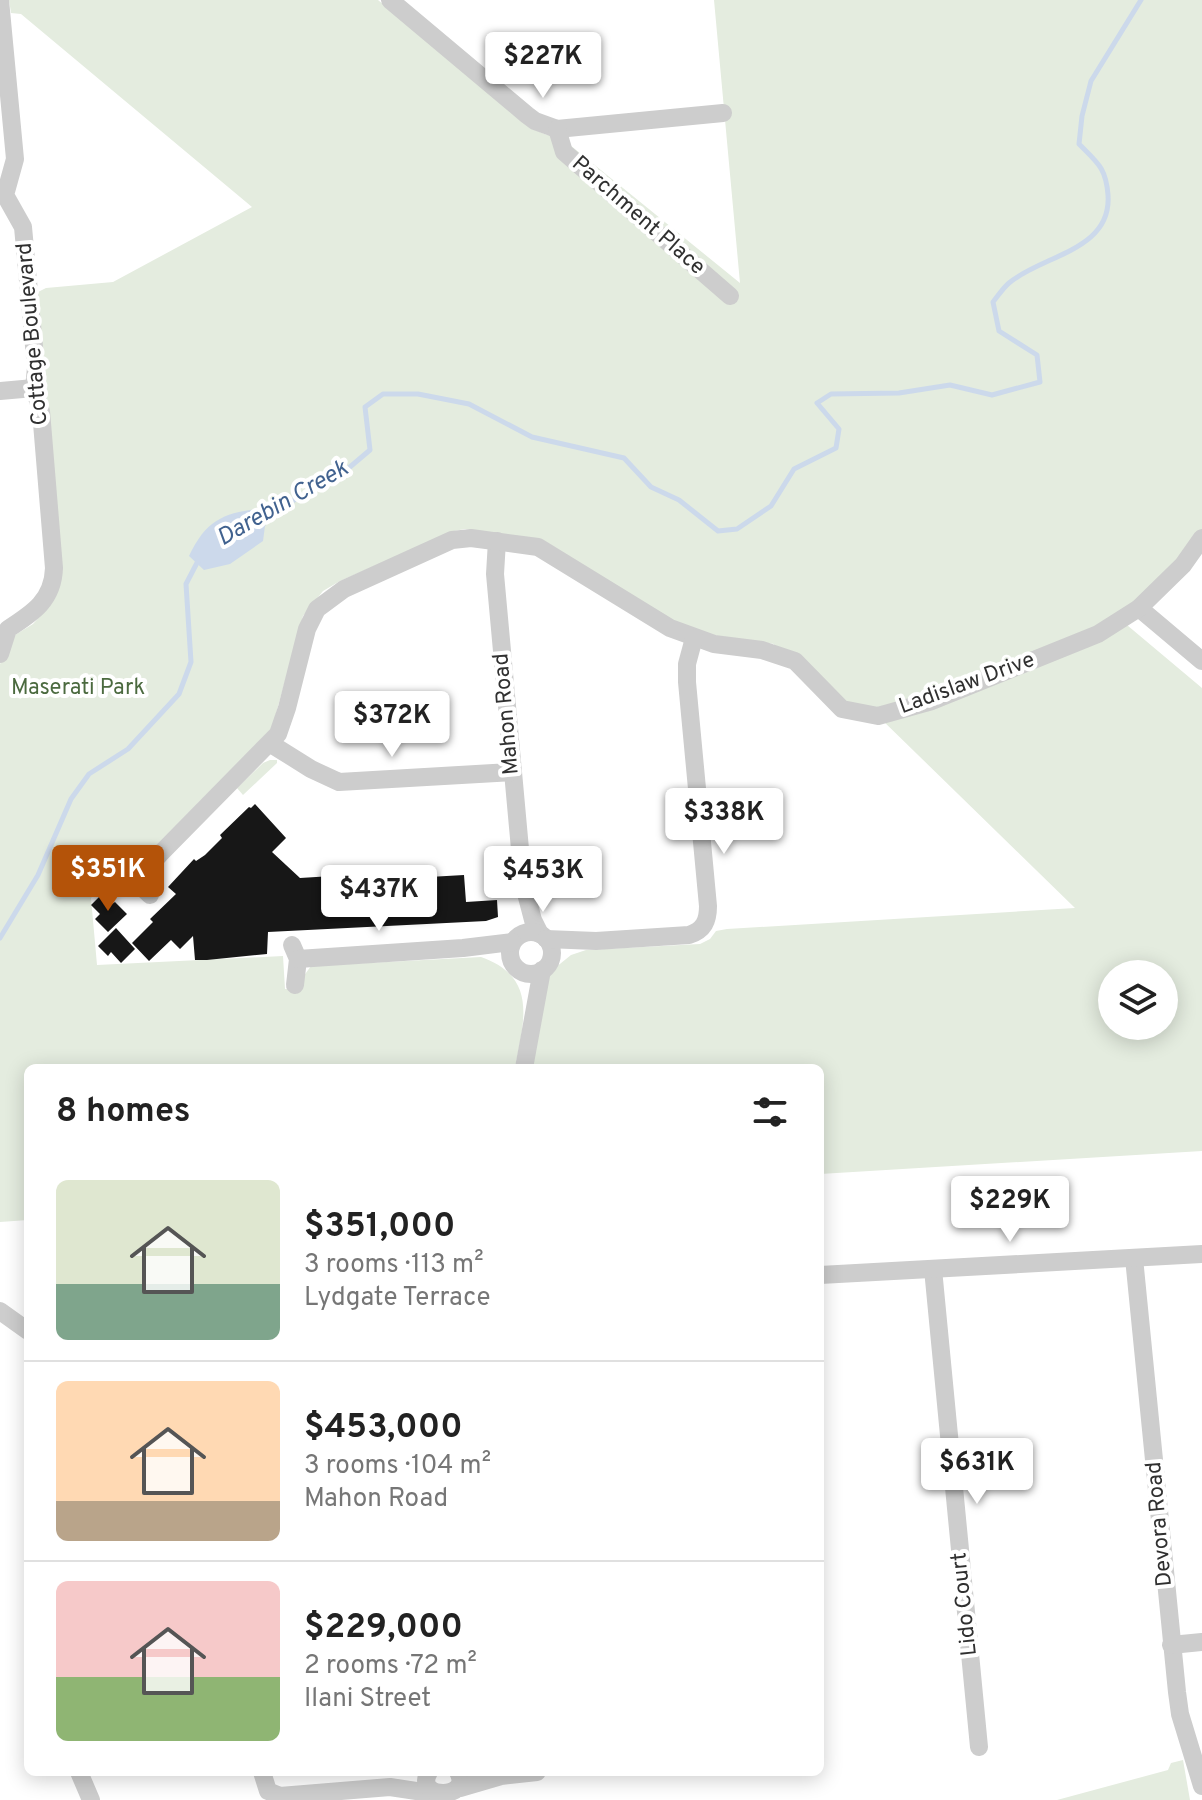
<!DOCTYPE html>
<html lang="en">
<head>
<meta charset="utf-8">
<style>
	:root { --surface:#fff; --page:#f6f6f6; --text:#222; --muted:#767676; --line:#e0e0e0; --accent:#b45309 }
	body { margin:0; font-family:Overpass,sans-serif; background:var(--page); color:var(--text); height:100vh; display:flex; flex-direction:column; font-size:30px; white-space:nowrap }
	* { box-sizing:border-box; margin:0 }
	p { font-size:26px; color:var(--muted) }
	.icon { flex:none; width:44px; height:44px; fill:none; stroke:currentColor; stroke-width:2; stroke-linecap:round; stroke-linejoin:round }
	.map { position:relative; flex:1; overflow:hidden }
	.panel { position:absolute; left:24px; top:1064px; width:800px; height:712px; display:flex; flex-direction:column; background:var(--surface); border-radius:12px; box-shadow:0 4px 20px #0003 }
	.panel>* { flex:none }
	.tools { position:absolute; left:1098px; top:960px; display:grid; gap:16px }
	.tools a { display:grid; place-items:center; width:80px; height:80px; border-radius:50%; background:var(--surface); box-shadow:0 4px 20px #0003; font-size:40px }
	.price { position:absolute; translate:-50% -68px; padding:0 18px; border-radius:8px; background:#fff; color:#222; font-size:26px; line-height:52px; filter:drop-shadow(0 2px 4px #0008) }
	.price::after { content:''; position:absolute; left:50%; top:48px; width:24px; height:18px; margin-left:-12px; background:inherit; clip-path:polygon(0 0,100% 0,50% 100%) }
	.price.active { background:var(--accent); color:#fff }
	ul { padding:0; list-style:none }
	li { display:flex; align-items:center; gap:24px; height:200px; padding:0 32px }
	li+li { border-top:2px solid var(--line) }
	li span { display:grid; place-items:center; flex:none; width:224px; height:160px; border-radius:12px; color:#555 }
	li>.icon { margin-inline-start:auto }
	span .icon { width:96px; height:96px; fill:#fffc; stroke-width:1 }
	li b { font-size:34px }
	h2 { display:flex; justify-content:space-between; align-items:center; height:96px; padding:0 32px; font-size:34px }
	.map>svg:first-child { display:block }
	.green { fill:#e4ecdf; fill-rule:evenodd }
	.water { fill:#ccd9eb }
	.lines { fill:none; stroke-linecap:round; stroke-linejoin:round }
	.stream { stroke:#ccd9eb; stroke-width:5 }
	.building { fill:#171717 }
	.street { stroke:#cdcdcd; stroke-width:18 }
	.labels { text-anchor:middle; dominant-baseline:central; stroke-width:8; stroke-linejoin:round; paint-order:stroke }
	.street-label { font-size:22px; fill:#303030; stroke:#fff }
	.park-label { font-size:22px; fill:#4b6a3f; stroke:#fff }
	.water-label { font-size:24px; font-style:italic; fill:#41628f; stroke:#fff }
</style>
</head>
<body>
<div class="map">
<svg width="1202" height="1800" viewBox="0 0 1202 1800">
	<rect width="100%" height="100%" fill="#fff"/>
	<g class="green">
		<path d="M9 0H378L530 128 547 135 564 136 570 145 740 283 714 0H1202V538L1121 620 1202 688V1151L820 1174V1068H532L550 972 571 955 586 950 700 944 710 939 716 931 727 929 1075 908 878 716 842 709 776 654 774 644 705 634 675 622 543 540 465 529 454 531 340 581 323 591 303 616 272 728 140 862 133 866 127 864 91 898 97 965 283 956 285 989 302 988 303 977 311 966 481 957C538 977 524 1021 515 1068H28V1220L0 1222V664L15 635 33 624 42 614 57 591 41 395 36 293 46 288 113 282 252 207 21 14 11 13ZM1112 974H1164V1026H1112Z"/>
		<path d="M270 760H277V763L243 795 237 788 263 763Z"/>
		<path d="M1183 1760 1190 1800H1057L1168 1770 1171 1763Z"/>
	</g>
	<path class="water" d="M263 508 276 510V513L265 526 263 541 230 564 204 570 189 556C207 518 225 513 263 508Z"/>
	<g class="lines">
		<g class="stream">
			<path d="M271 513 344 472 370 450 365 407 383 394H418L469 404 532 437 624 458 651 487 679 500 718 531 737 529 771 506 794 469 836 448 839 429 817 403 831 394 899 393 950 385 992 395 1040 382 1037 355 999 331 993 302C998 296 1003 288 1009 283 1042 255 1112 251 1108 195 1106 168 1098 163 1079 144L1082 116 1091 81 1141 0"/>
			<path d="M0 938 38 875 71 799 89 774 128 749 179 694 191 662 186 584 199 559"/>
		</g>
	</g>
	<g class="building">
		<path d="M255 804 286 838 272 852 300 878 429 870V877L464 875 466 902 497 900 498 917 486 921 268 932 267 954 207 960H195L193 936 180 949 171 940 149 961 132 943 153 922 150 919 176 894 168 887 194 859 196 861 205 855 222 838 220 835 249 807 251 808Z"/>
		<path d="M102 894 112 904 115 902 127 914 108 932 95 919 100 914 91 905Z"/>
		<path d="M116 928 135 949 121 963 111 952 108 956 98 946Z"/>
	</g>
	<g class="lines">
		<g class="street">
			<path d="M390 0 527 115 535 121 557 129 723 113"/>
			<path d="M557 129 564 152 730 296"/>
			<path d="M0 391 34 388"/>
			<path d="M497 541 495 574 523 882 533 920 540 934"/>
			<path d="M1139 608 1202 661"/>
			<path d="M0 654 8 629C33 613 53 600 54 568L41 411 34 388 36 368 23 227 5 195 15 159 0 0"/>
			<path d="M271 744 311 769 339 782 512 772"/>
			<path d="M123 869 150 895"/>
			<path d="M136 881 160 854 278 734 287 708 307 629 317 609 344 589 452 540 471 538 538 547 670 628 714 644 762 650 795 661 842 709 878 716 932 701 1098 634 1139 608 1183 565 1202 538"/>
			<circle cx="531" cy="953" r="21"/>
			<path d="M546 939 596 941 689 935C704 930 708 921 708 906L687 682V664L694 638"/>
			<path d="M292 945 298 959 295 985"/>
			<path d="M298 959 463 948 512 942"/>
			<path d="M524 1068 542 970"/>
			<path d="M1134 1258 1177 1692 1180 1714 1202 1786"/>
			<path d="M933 1269 979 1747"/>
			<path d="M820 1275 1202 1254"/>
			<path d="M0 1311 28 1331"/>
			<path d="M1171 1645 1202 1642"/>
			<path d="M79 1772 91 1800"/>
			<path d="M262 1772 268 1791 280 1796 390 1787 429 1793"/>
			<path d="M429 1772C413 1800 473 1800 458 1772"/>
			<path d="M460 1788 501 1776 537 1772"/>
		</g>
	</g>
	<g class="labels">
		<g class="street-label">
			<text transform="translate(638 216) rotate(41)">Parchment Place</text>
			<text transform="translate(33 334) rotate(-95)">Cottage Boulevard</text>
			<text transform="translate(967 684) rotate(-20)">Ladislaw Drive</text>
			<text transform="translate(507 714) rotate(-95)">Mahon Road</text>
			<text transform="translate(1160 1524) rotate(-95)">Devora Road</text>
			<text transform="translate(965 1604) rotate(-96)">Lido Court</text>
		</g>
		<g class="park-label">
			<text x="78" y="688">Maserati Park</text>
		</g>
		<g class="water-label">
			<text transform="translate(283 504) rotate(-30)">Darebin Creek</text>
		</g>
	</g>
</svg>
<div class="tools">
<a><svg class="icon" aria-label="layers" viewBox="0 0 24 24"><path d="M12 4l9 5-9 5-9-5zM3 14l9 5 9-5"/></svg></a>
</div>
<b class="price" style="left:543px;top:100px">$227K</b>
<b class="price" style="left:392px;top:759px">$372K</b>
<b class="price" style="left:724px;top:856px">$338K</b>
<b class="price active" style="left:108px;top:913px">$351K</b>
<b class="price" style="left:543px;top:914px">$453K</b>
<b class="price" style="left:379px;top:933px">$437K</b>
<b class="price" style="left:1010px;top:1244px">$229K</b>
<b class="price" style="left:977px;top:1506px">$631K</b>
<section class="panel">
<h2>8 homes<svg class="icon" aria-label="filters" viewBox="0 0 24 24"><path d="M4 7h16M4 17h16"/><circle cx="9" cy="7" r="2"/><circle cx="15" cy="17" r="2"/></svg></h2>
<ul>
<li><span style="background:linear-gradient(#dfe7d0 65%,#7fa58c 0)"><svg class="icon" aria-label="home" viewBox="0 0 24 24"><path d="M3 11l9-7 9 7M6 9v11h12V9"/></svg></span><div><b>$351,000</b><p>3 rooms · 113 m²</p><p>Lydgate Terrace</p></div></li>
<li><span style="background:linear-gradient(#ffd9b3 75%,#b9a48a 0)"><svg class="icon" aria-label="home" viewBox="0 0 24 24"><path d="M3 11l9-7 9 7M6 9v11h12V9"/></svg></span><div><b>$453,000</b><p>3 rooms · 104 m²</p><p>Mahon Road</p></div></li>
<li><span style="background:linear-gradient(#f6c9c9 60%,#8fb573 0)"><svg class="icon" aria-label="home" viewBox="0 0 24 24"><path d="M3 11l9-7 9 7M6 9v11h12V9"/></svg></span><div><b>$229,000</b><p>2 rooms · 72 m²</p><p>Ilani Street</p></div></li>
</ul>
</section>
</div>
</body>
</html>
